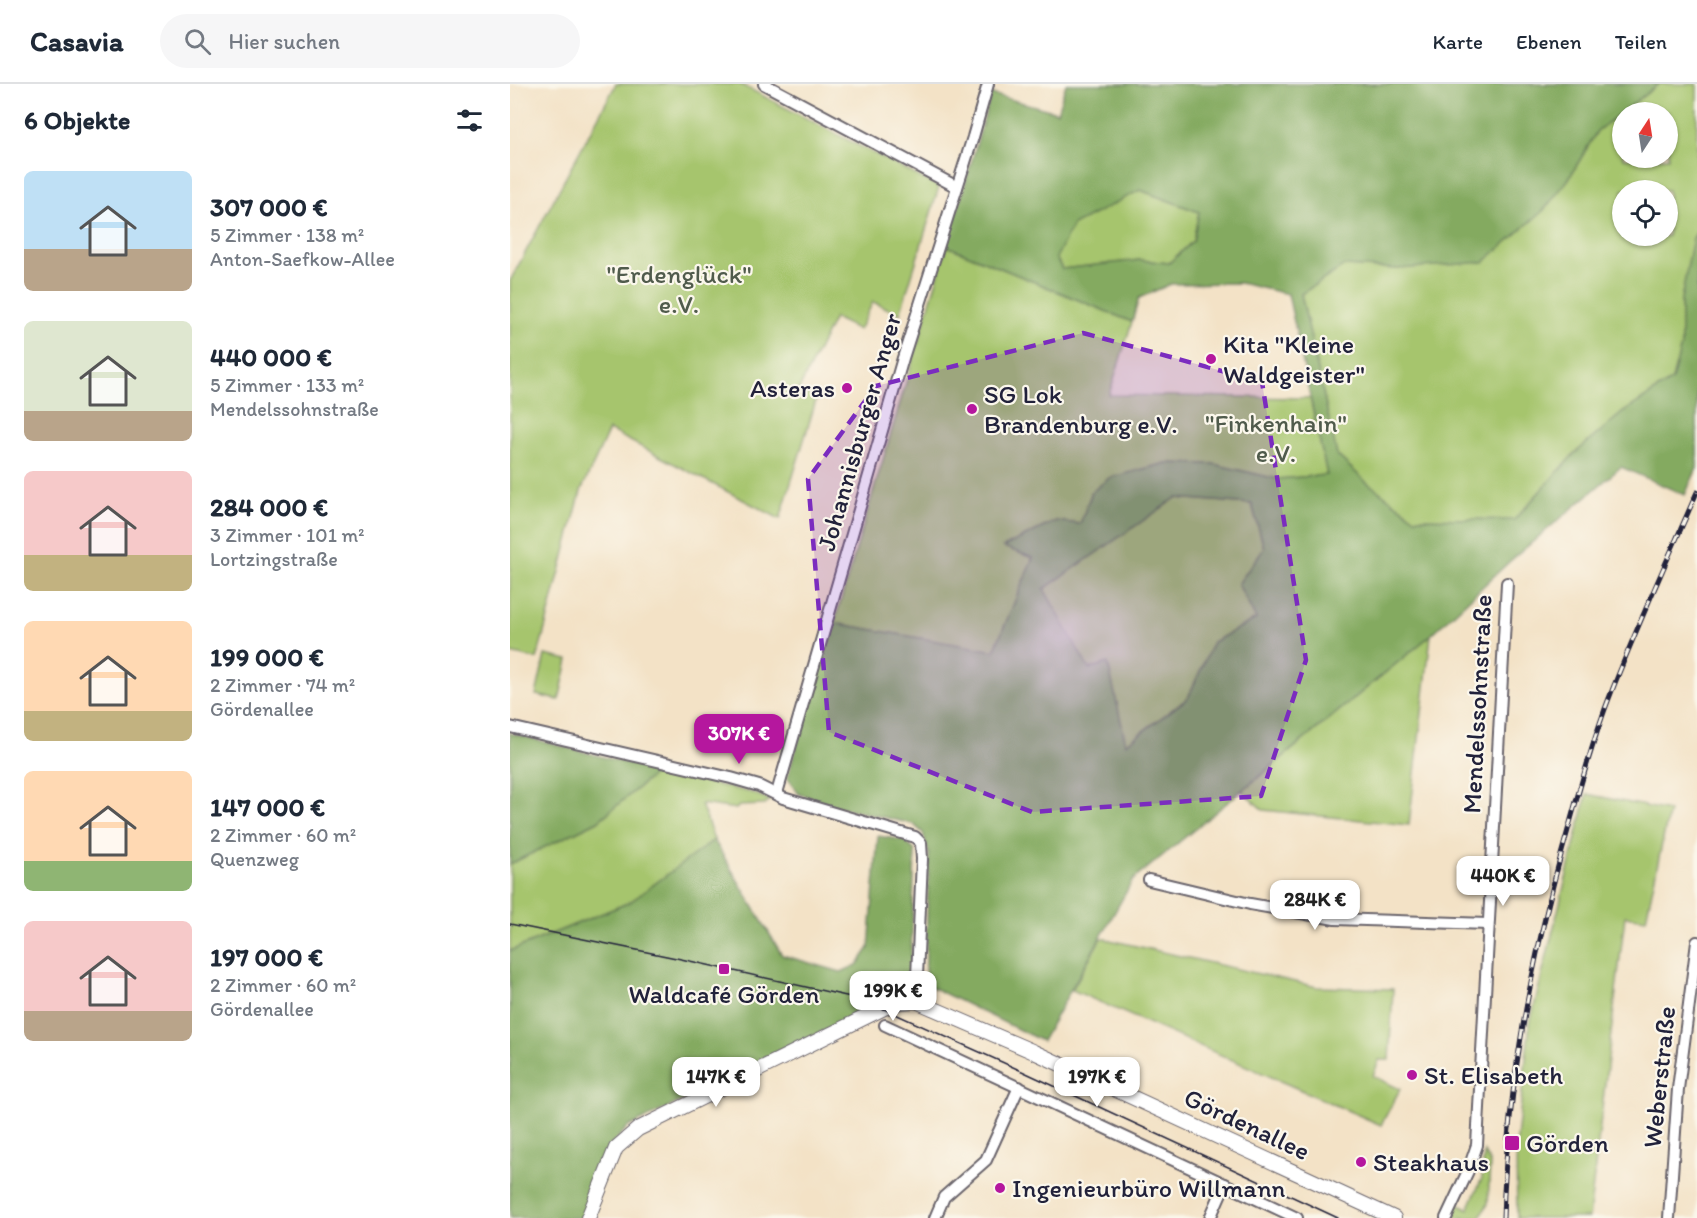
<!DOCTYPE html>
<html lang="de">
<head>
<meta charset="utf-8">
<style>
	:root { --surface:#fff; --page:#f6f6f7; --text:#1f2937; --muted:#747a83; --line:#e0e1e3; --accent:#b5179e }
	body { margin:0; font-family:Itim,sans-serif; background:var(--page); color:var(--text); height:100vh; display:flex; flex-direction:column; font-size:22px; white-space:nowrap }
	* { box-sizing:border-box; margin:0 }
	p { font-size:20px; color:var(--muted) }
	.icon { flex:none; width:33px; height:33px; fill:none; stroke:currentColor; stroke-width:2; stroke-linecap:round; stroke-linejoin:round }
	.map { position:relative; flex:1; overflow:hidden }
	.details { display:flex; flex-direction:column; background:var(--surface); width:510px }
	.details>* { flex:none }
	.needle { width:39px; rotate:12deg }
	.controls { position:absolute; left:1102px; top:18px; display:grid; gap:12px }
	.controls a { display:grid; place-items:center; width:66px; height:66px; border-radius:50%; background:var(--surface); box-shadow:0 2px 4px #0004; font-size:30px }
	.price { position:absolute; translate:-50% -51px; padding:0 14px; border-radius:12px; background:#fff; color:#222; font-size:20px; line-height:39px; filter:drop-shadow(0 2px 3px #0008) }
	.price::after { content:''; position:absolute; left:50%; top:36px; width:18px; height:14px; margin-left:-9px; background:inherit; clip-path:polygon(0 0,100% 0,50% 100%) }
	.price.active { background:var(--accent); color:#fff }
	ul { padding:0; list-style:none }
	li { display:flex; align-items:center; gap:18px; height:150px; padding:0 24px }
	li span { display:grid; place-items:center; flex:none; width:168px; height:120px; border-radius:9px; color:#555 }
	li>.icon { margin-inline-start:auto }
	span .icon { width:72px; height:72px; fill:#fffc; stroke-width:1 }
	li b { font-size:26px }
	h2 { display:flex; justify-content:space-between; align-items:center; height:72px; padding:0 24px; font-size:26px }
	header { display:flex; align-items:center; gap:36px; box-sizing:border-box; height:84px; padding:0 30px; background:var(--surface); border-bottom:2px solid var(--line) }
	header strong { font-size:28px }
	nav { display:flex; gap:33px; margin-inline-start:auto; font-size:21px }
	.search { width:420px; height:54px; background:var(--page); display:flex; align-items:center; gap:15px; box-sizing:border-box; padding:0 21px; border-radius:33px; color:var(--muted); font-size:22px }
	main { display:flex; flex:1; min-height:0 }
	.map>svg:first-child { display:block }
	.green { fill:#a6c56d; stroke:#647454; stroke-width:1.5; fill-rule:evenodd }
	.forest { fill:#84aa60; stroke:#53664e; stroke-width:1.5; fill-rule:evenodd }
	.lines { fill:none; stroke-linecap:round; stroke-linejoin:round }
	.minor-casing { stroke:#6b656c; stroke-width:14 }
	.tertiary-casing { stroke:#6b656c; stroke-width:16 }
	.minor { stroke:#fff; stroke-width:10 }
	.tertiary { stroke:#fff; stroke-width:14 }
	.tram { stroke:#22223b; stroke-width:1.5 }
	.rail-casing { stroke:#22223b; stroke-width:5 }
	.rail { stroke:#fbf7ec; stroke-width:3; stroke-dasharray:9; stroke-linecap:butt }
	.marked { fill:#7b2cbf; fill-opacity:0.2; stroke:#7b2cbf; stroke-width:4.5; stroke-dasharray:12 8; stroke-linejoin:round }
	.poi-dot { fill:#b5179e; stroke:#fbf7ec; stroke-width:2 }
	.labels { text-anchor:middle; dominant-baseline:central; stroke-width:4.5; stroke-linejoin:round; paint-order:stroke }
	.park-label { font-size:26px; fill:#505b4c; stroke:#fbf7ec }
	.poi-label { font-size:26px; fill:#22223b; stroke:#fbf7ec; text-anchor:start }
	.street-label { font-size:26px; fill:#22223b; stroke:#fbf7ec }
</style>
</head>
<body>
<header>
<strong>Casavia</strong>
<div class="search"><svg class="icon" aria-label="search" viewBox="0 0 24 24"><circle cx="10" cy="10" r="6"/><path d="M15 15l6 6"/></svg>Hier suchen</div>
<nav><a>Karte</a><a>Ebenen</a><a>Teilen</a></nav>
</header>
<main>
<section class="details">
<h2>6 Objekte<svg class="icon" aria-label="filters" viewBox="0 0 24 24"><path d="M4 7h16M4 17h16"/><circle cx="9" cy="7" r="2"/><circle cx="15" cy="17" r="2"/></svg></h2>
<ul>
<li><span style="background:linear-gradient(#bfe0f5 65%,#b9a48a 0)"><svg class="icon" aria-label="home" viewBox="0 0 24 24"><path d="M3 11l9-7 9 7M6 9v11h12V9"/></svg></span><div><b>307 000 €</b><p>5 Zimmer · 138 m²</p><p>Anton-Saefkow-Allee</p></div></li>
<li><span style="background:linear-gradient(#dfe7d0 75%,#b9a48a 0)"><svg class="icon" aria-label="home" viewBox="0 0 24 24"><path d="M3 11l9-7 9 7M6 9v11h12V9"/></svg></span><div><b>440 000 €</b><p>5 Zimmer · 133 m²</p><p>Mendelssohnstraße</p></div></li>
<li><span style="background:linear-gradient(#f6c9c9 70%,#c2b280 0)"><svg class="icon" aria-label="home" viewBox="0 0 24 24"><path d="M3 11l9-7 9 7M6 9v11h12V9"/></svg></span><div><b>284 000 €</b><p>3 Zimmer · 101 m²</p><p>Lortzingstraße</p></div></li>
<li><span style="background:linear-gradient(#ffd9b3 75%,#c2b280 0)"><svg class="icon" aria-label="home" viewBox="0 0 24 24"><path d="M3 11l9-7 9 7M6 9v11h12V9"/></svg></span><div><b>199 000 €</b><p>2 Zimmer · 74 m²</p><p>Gördenallee</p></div></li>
<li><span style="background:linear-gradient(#ffd9b3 75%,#8fb573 0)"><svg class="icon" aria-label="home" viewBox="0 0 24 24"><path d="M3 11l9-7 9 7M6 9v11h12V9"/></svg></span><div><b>147 000 €</b><p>2 Zimmer · 60 m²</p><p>Quenzweg</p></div></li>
<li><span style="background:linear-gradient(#f6c9c9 75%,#b9a48a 0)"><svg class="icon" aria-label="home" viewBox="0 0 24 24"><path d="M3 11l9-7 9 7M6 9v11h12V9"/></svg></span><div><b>197 000 €</b><p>2 Zimmer · 60 m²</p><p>Gördenallee</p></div></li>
</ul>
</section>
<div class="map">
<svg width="1187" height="1134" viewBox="0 0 1187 1134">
	<rect width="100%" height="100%" fill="#fbf7ec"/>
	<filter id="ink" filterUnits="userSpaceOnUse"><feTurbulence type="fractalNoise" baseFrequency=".0167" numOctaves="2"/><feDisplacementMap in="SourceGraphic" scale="12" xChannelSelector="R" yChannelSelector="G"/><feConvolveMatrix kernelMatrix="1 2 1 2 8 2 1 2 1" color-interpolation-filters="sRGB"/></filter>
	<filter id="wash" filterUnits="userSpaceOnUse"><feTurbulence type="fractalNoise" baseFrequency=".008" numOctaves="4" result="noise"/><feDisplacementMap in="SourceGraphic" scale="24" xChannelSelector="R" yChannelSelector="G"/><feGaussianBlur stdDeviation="1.35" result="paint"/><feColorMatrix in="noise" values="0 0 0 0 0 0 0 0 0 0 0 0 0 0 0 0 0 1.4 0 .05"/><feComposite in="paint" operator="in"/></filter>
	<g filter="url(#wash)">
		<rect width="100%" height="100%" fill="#f3e2c6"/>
		<g class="green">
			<path d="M106 0H230L429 103 390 230 363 218 349 246 324 234 288 307 307 313 270 435 99 346 71 407 27 575 0 569V197Z"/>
			<path d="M1149 0H1187V148L1183 154 1171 215V262L1162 296 1112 329 1064 370 1004 436 905 434 855 397 827 371 791 210 834 182 889 185 1058 96 1087 47ZM1113 28H1158V74H1113ZM1113 106H1158V152H1113Z"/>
			<path d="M630 106 689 128 683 157 659 179 630 176 552 185 546 173 563 141Z"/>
			<path d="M437 162 622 238 599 311 800 314 817 391 767 395 703 380 582 408 570 440 546 437 494 463 523 474 484 567 324 539Z"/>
			<path d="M666 414 742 420 754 464 728 500 746 535 703 558 678 614 615 660 598 580 579 586 534 505Z"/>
			<path d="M921 551 899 741 753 726 732 707Z"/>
			<path d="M35 571 58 576 49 616 26 611Z"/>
			<path d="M148 687 243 709 260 716 254 721 229 722 226 725 191 720 204 756 120 818 0 867V780L88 737Z"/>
			<path d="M1077 710 1159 727 1136 835 1115 832 1079 1134H1007L1006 1063 1020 939Z"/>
			<path d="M591 854 807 903 883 905 879 976H869L863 992 890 1005 871 1041 562 906Z"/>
			<path d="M974 1068 980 1079 978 1120 969 1134H944L945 1119 958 1125 972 1094Z"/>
		</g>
		<g class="forest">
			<path d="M556 0H1149L1087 47 1058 96 1034 126 974 178 889 185 834 182 791 210 827 371 855 397 905 434 1004 436 1064 370 1112 329 1162 296 1171 262V216L1183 154 1187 148V384L1175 411 1111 383 999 478 921 551 623 796 532 957 415 900 419 770 413 749 403 740 329 723 289 710 277 694 324 539 484 567 523 474 493 463 546 437 570 440 582 408 599 394 656 379 703 380 767 395 817 391 778 210 730 199 661 200 629 214 622 238 437 162 481 10 547 28ZM630 106 689 128 683 157 659 179 630 176 552 185 546 174 563 141ZM666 414 742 420 754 464 728 500 746 535 703 558 678 614 616 660 598 579 579 585 534 505Z"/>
			<path d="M0 649 148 687 88 737 0 780Z"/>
			<path d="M368 752 394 756 405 767 400 897 396 903 355 927 118 1043 101 1061 73 1134H0V867L120 818 204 756 272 871 331 888 347 881 359 864Z"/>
		</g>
	</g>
	<g filter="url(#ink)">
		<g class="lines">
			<defs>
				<g id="minor">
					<path d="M254 0 447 103"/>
					<path d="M0 643 221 694 249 702 273 714 405 753 411 759 412 775 406 917"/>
					<path d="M267 709 393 274 463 53 478 0"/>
					<path d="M639 796 740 820 825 835 978 840"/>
					<path d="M375 941 787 1134"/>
					<path d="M425 1134 434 1113 476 1076 509 1003"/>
					<path d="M700 1134 715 1100"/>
					<path d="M936 1134 958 1087 967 1061 997 499"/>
					<path d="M1159 1134 1168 1005 1187 858"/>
				</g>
				<path id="tertiary" d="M78 1134 106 1064 128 1045 374 924 390 918 406 917 524 968 884 1134"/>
			</defs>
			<use href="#minor" class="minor-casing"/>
			<use href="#tertiary" class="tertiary-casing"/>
			<use href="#minor" class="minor"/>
			<use href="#tertiary" class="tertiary"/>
			<path class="tram" d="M0 840 171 875 354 916 514 988 828 1134"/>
			<defs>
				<path id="rail" d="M993 1134C997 1003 1022 872 1058 746 1070 703 1082 659 1098 617 1125 546 1157 477 1187 408"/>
			</defs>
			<use href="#rail" class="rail-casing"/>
			<use href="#rail" class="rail"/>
		</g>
	</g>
	<path class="marked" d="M573 249 752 298 796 576 751 712 522 728 319 648 298 395 366 302Z"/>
	<g class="poi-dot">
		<circle cx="701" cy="275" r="6"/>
		<circle cx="337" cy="304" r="6"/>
		<circle cx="462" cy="325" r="6"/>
		<rect x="208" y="879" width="12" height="12" rx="3"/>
		<circle cx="902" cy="991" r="6"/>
		<rect x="994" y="1051" width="16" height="16" rx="3"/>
		<circle cx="851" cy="1078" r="6"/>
		<circle cx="490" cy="1104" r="6"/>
	</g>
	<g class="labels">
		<g class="park-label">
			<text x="169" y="190">"Erdenglück"<tspan x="169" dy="30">e.V.</tspan></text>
			<text x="766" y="339">"Finkenhain"<tspan x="766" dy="30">e.V.</tspan></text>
		</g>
		<g class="poi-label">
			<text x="713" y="260">Kita "Kleine<tspan x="713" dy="30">Waldgeister"</tspan></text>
			<text x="325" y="304" text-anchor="end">Asteras</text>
			<text x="474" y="310">SG Lok<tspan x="474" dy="30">Brandenburg e.V.</tspan></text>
			<text x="214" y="910" text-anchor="middle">Waldcafé Görden</text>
			<text x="914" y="991">St. Elisabeth</text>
			<text x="1016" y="1059">Görden</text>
			<text x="863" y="1078">Steakhaus</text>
			<text x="502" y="1104">Ingenieurbüro Willmann</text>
		</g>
		<g class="street-label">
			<text transform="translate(349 348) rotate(-74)">Johannisburger Anger</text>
			<text transform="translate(967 620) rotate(-87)">Mendelssohnstraße</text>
			<text transform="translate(1149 993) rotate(-84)">Weberstraße</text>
			<text transform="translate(737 1040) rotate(25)">Gördenallee</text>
		</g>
	</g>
</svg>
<div class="controls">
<a><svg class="needle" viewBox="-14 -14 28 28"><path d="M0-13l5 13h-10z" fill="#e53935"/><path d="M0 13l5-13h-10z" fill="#747a83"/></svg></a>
<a><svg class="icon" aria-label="locate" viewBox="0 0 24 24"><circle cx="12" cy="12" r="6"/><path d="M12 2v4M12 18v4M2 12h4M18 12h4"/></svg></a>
</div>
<b class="price active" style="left:229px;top:681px">307K €</b>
<b class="price" style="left:993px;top:823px">440K €</b>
<b class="price" style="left:805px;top:847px">284K €</b>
<b class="price" style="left:383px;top:938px">199K €</b>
<b class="price" style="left:206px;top:1024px">147K €</b>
<b class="price" style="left:587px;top:1024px">197K €</b>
</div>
</main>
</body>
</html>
